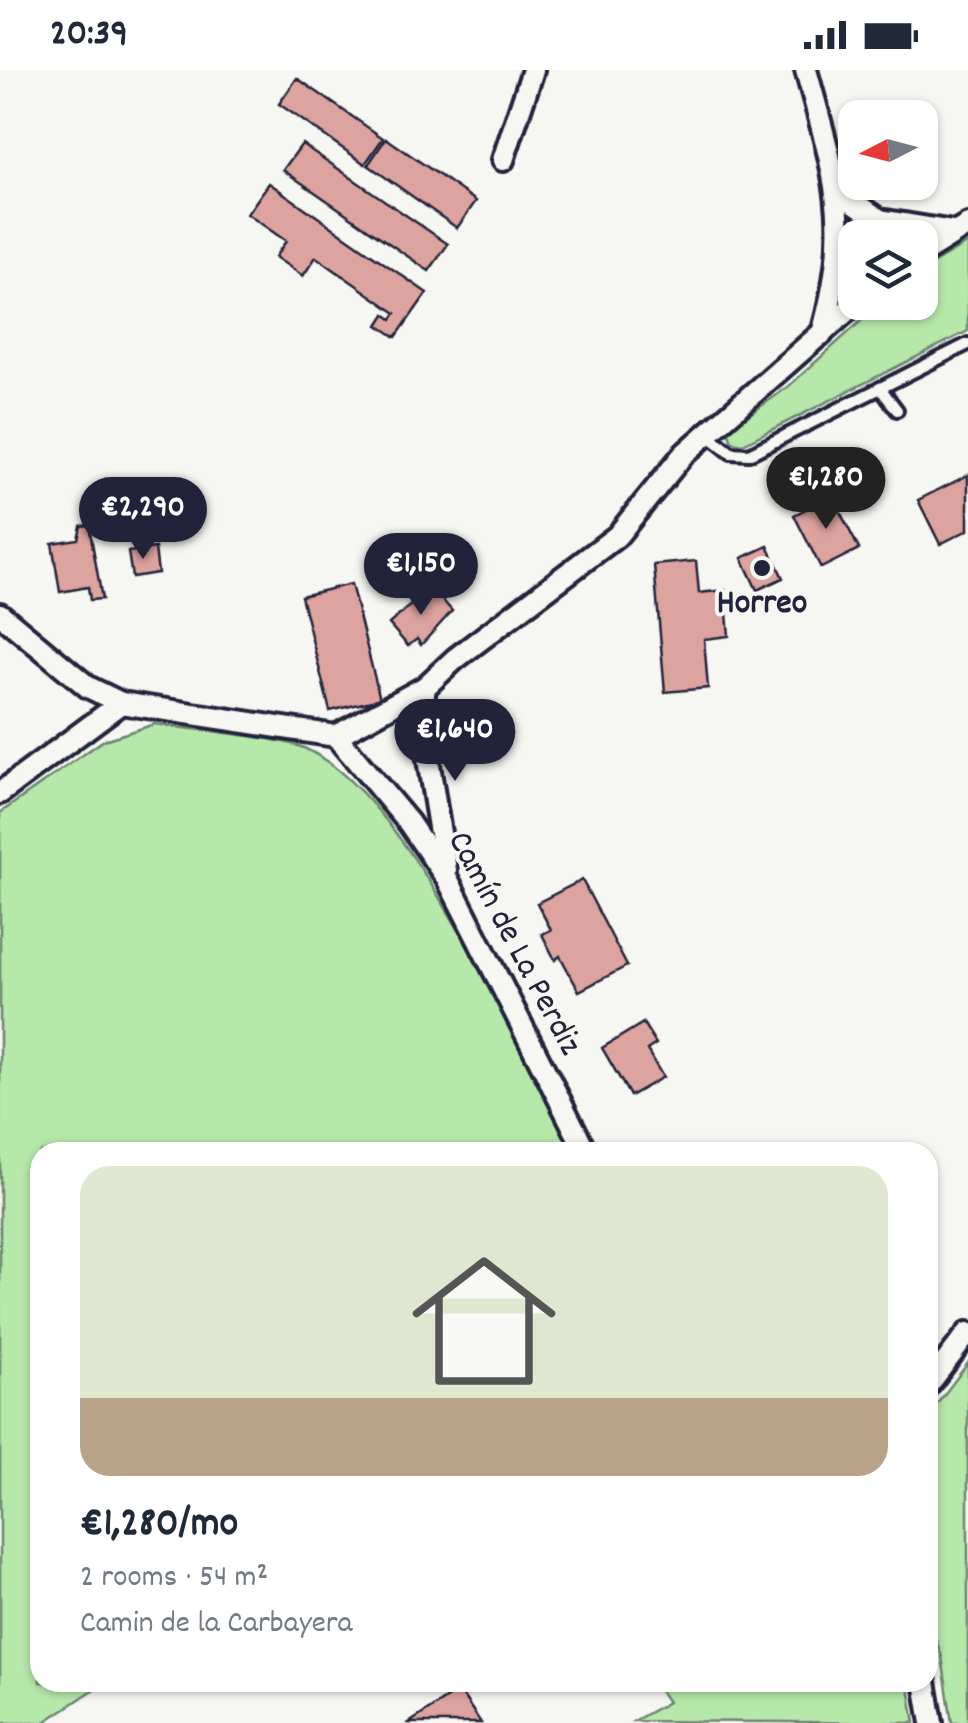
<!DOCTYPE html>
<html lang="en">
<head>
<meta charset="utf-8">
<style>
	:root { --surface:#fff; --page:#f6f6f7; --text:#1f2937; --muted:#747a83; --line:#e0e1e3; --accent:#22223b }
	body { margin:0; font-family:Dekko,sans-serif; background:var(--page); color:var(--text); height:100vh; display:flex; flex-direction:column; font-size:38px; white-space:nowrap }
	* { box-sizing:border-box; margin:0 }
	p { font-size:32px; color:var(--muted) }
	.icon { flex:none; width:55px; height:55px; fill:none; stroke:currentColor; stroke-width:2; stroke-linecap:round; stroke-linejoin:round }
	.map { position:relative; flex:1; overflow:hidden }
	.details { position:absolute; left:30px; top:1072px; width:908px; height:550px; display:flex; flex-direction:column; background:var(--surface); border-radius:30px; box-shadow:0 2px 8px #0004 }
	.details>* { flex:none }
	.needle { width:65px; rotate:264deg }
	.tools { position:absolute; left:838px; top:30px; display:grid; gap:20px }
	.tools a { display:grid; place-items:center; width:100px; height:100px; border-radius:20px; background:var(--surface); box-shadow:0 2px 8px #0004; font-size:50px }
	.price { position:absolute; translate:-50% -85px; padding:0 22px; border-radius:35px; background:var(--accent); color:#fff; font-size:32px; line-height:65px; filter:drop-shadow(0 2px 5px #0008) }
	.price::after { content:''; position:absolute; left:50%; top:60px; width:30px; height:22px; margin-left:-15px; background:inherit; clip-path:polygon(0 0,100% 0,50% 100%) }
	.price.active { background:#222; color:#fff }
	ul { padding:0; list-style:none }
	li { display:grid; align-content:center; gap:20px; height:530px; padding:0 50px }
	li+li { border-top:2px solid var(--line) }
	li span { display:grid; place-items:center; height:310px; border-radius:30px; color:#555 }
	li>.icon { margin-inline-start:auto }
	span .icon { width:180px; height:180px; fill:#fffc; stroke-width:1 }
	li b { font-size:42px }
	.status { display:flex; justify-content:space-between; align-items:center; height:70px; padding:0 50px; background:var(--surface); direction:ltr }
	.status svg { height:28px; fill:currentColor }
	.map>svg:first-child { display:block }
	.green { fill:#b5e8a9; stroke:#6c8572; stroke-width:2.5 }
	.building { fill:#dda39f; stroke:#22223b; stroke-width:2.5 }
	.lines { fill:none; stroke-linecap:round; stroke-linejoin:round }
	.service-casing { stroke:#22223b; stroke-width:18 }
	.minor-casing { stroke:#22223b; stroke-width:28 }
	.service { stroke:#f6f6f2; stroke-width:10 }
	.minor { stroke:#f6f6f2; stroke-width:20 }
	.poi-dot { fill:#22223b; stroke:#f6f6f2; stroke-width:4 }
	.labels { text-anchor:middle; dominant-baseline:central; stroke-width:8; stroke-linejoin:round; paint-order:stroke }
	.poi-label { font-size:35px; font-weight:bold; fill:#22223b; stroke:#f6f6f2 }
	.street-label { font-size:35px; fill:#22223b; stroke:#f6f6f2 }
</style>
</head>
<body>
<div class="status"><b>20:39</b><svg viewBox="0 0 49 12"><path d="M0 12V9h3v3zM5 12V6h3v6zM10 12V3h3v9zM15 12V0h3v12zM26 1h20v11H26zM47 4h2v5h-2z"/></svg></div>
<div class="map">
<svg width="968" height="1653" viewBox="0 0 968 1653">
	<rect width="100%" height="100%" fill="#f6f6f2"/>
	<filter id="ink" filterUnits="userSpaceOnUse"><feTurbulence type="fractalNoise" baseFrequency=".01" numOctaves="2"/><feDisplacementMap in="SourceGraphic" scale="20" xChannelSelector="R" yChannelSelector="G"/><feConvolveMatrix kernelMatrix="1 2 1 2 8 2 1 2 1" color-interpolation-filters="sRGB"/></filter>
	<g filter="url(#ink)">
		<g class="green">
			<path d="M968 173V261L743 374 732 372 728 360 789 316 881 233 920 232V201Z"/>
			<path d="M155 654C189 660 279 666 306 679 411 729 519 977 573 1082H40V1612L104 1613 43 1653H0V743L104 670Z"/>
			<path d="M968 1293V1653H952L942 1587 928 1547V1346Z"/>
			<path d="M908 1612 915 1653 634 1651 668 1632 655 1613Z"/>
		</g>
		<g class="building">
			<path d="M297 8 383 68 365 94 279 34Z"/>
			<path d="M386 68 476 131 457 158 368 95Z"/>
			<path d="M302 74 448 174 429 201 283 100Z"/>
			<path d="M269 113 427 223 396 267 378 255 385 244 392 249 396 243 316 187 303 206 275 187 286 171 247 144Z"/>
			<path d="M968 405V460L940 474 918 430Z"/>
			<path d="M832 426 859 479 821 498 794 445Z"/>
			<path d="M89 455 102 529 90 530 88 517 60 522 52 473 78 469 81 456Z"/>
			<path d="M768 476 783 508 757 520 742 488Z"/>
			<path d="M155 478 158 503 132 507 128 482Z"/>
			<path d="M696 491 699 523 725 520 729 566 704 569 708 618 665 622 654 495Z"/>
			<path d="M351 514 380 629 330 641 301 526Z"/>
			<path d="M431 517 452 541 421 575 417 569 408 576 389 554Z"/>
			<path d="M582 810 627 896 579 921 560 886 555 890 542 864 551 860 537 833Z"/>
			<path d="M643 953 656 974 647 980 663 1007 630 1026 602 978Z"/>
			<path d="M459 1620 481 1653H409Z"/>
		</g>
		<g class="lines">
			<defs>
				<g id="service">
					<path d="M880 318 897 340"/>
					<path d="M707 364 731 383 749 384 968 274"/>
				</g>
				<g id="minor">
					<path d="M806 0C836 109 853 152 822 264"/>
					<path d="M503 90 533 0"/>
					<path d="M838 121 880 150 953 162"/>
					<path d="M920 185 968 155"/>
					<path d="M0 544 88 617 121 633 336 666 409 753 449 812 586 1082"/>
					<path d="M425 617 421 646 446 800"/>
					<path d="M336 666 425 617 455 589 617 466 683 385 857 232"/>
					<path d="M0 723 121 633"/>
					<path d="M928 1315 968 1263"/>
					<path d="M925 1612 932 1653"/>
				</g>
			</defs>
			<use href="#service" class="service-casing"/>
			<use href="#minor" class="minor-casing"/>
			<use href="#service" class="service"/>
			<use href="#minor" class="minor"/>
		</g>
	</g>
	<circle class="poi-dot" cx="762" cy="498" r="10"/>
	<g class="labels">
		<g class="poi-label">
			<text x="762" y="535">Horreo</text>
		</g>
		<g class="street-label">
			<text transform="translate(513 874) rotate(62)">Camín de La Perdiz</text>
		</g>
	</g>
</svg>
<div class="tools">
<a><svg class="needle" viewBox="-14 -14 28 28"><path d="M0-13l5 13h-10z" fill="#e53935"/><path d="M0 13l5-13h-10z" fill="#747a83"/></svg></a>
<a><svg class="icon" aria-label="layers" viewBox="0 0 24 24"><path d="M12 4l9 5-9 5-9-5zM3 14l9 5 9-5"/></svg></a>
</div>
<b class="price active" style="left:826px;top:462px">€1,280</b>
<b class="price" style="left:143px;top:492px">€2,290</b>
<b class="price" style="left:421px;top:548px">€1,150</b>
<b class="price" style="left:455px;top:714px">€1,640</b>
<section class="details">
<ul>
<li><span style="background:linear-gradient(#dfe7d0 75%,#b9a48a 0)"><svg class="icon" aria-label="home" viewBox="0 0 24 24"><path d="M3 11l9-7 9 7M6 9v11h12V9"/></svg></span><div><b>€1,280/mo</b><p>2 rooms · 54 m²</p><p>Camin de la Carbayera</p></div></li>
</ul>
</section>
</div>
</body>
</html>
